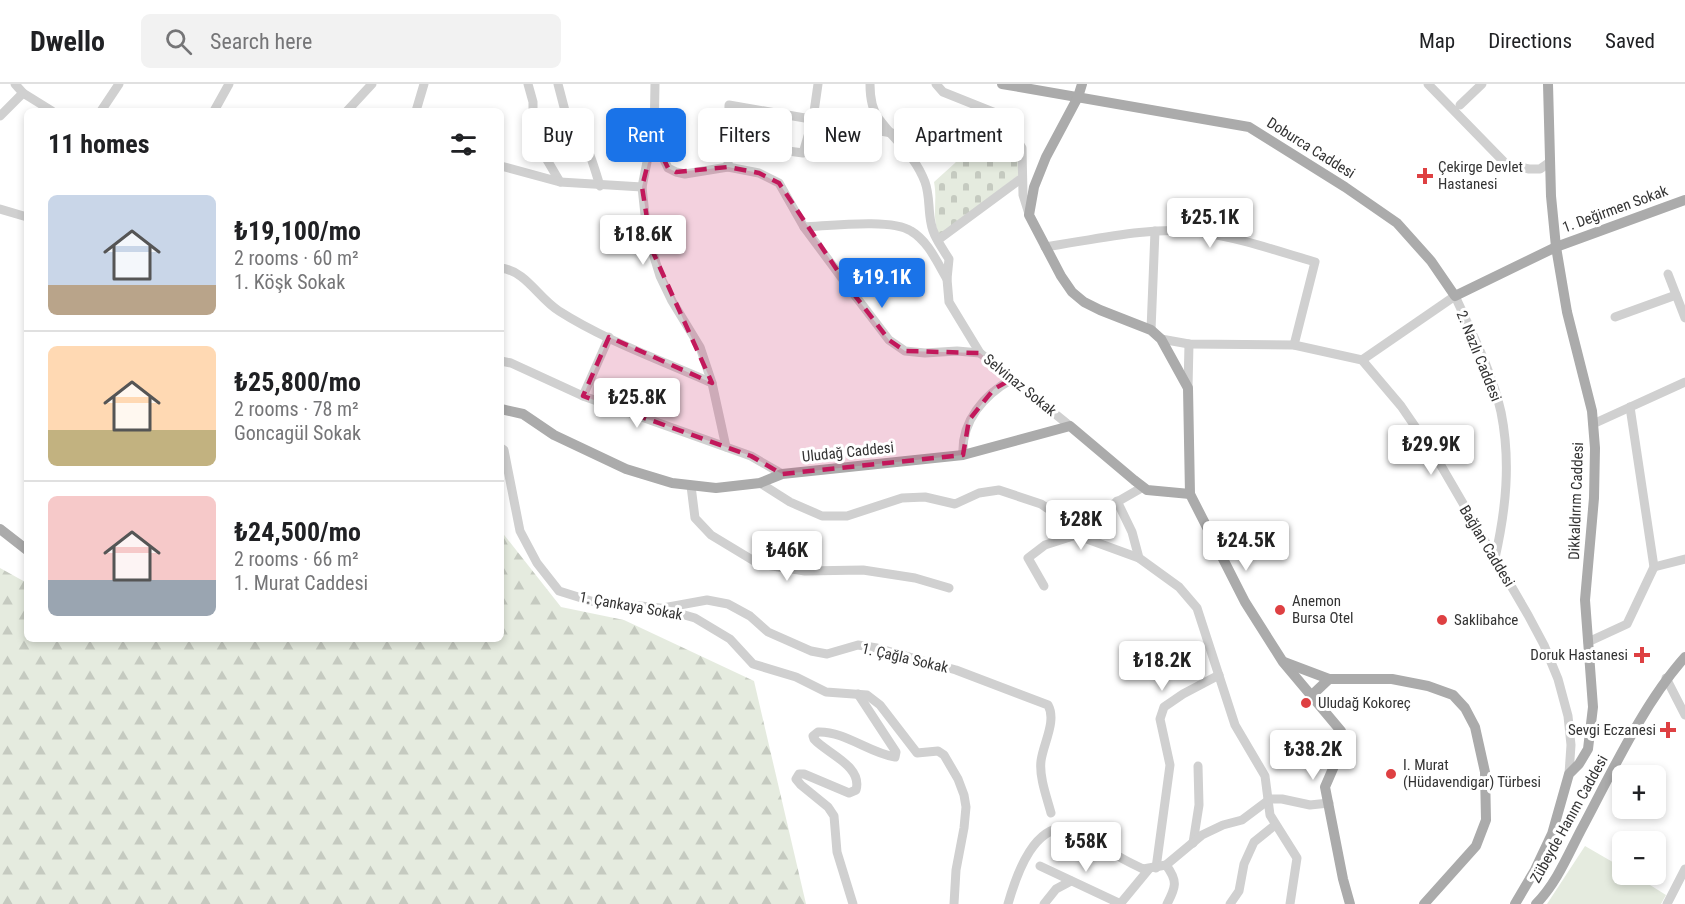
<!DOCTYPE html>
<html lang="en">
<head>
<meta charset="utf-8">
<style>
	:root { --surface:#fff; --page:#f2f2f2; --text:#202124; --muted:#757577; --line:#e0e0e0; --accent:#1a73e8 }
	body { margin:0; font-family:"Roboto Condensed",sans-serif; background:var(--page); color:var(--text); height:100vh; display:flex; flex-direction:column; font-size:22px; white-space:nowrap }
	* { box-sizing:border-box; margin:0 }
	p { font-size:20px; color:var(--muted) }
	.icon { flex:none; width:33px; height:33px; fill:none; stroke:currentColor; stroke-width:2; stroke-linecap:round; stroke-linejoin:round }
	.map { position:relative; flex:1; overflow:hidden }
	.sheet { position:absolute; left:24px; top:24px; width:480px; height:534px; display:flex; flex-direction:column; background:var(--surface); border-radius:9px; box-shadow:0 3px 9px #0003 }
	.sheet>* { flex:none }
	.guide { position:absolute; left:522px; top:24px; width:570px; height:54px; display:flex; gap:12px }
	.buttons { position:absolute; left:1612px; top:681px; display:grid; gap:12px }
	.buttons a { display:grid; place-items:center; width:54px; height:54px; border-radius:9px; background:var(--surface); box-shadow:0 3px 9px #0003; font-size:30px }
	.price { position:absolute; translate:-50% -51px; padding:0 14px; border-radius:6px; background:#fff; color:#222; font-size:20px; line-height:39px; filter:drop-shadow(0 2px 3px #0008) }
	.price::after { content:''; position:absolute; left:50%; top:36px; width:18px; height:14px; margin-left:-9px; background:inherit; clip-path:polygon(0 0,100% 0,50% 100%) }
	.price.current { background:var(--accent); color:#fff }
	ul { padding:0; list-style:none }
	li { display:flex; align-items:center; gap:18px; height:150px; padding:0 24px }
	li+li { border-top:2px solid var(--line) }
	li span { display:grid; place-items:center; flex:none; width:168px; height:120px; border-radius:9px; color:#555 }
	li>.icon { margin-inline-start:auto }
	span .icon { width:72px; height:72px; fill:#fffc; stroke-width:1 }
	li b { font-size:26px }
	h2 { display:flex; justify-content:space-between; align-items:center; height:72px; padding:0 24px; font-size:26px }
	.chip { padding:0 21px; border-radius:9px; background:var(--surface); box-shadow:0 3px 9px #0003; font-size:21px; line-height:54px }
	.chip.current { background:var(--accent); color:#fff }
	header { display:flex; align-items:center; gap:36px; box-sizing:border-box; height:84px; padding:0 30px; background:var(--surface); border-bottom:2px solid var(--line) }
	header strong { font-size:28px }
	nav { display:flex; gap:33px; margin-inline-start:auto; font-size:21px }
	.search { width:420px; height:54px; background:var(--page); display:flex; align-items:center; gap:15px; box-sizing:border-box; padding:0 21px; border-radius:9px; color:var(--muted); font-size:22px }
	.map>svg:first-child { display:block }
	.forest { fill:url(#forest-firs) }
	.cemetery { fill:url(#cemetery-stones) }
	.pitch { fill:#e5ebdf }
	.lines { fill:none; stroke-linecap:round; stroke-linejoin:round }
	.minor { stroke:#d0d0d0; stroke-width:9 }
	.major { stroke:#ababab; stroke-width:10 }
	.marked { fill:#c2185b; fill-opacity:0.2; stroke:#c2185b; stroke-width:4.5; stroke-dasharray:12 8; stroke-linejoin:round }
	.poi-dot { fill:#de4042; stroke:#fff; stroke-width:2 }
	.labels { text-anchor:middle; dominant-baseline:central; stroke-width:6; stroke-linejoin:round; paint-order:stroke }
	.street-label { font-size:15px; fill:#333; stroke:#fff }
	.poi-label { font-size:15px; fill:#333; stroke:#fff; text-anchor:start }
</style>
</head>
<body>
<header>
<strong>Dwello</strong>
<div class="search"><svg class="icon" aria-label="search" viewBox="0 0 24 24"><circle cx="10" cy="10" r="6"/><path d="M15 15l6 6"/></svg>Search here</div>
<nav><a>Map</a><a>Directions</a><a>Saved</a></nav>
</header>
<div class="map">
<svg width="1685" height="820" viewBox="0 0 1685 820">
	<defs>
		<pattern id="forest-firs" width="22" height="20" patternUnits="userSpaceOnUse" patternTransform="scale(1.5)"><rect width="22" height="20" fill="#e5ebdf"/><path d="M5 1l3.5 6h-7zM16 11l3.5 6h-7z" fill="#c5cac0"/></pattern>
		<pattern id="cemetery-stones" width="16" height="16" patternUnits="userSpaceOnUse" patternTransform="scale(1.5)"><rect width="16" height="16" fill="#e5ebdf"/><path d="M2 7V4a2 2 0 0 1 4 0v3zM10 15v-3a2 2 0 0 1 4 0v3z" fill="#c5cac0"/></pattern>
	</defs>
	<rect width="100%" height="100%" fill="#fff"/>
	<path class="forest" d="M501 447 561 523 624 536 754 597 806 820H0V484L27 499V555H501Z"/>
	<path class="cemetery" d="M987 37C1013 42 1017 68 1020 90L939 152C931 130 938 119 934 98L955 79Z"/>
	<path class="pitch" d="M1585 762 1623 784V790L1634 791 1666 811 1661 820H1547Z"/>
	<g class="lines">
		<g class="minor">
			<path d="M15 0 23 9 52 27"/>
			<path d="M528 0 533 18V52L560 98"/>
			<path d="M558 0 570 46"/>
			<path d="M655 0 654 55 648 73 642 103 646 140 652 166 660 192 672 217 700 263 712 299"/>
			<path d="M870 0C870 11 872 26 879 35 895 57 915 71 925 98 930 112 928 125 931 139 933 152 942 164 949 175L947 195 949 218 980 269 1070 342"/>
			<path d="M936 0 943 8 993 28 1009 42 1022 64 1023 111 1029 130"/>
			<path d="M1428 0 1506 80 1529 85H1540L1550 78"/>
			<path d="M1460 21 1482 0"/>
			<path d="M101 27 119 0"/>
			<path d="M214 27 229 0"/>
			<path d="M347 27 372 0"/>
			<path d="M416 27 424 0"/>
			<path d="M0 32 23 9"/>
			<path d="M534 38C584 45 586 56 600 102"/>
			<path d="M654 55 668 84 676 88 685 90 728 83 759 89 779 99 804 143 847 201 889 256 905 267 925 269 957 267 980 269"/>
			<path d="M729 59 803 69 813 35 818 0"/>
			<path d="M501 82 560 98 642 103"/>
			<path d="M728 83 729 21 892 49"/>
			<path d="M0 125 27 133"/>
			<path d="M804 143C829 142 891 134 911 147 928 157 937 178 947 195"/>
			<path d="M938 156 1022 94"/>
			<path d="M1045 163C1093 156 1150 142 1198 148 1238 153 1277 167 1315 178L1294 261"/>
			<path d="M501 184C526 187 539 215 559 227 606 257 661 276 712 299L726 363"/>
			<path d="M1668 190 1685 234"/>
			<path d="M1615 233 1676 211"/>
			<path d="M1151 246 1155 147"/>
			<path d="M1161 255 1189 260 1294 261 1362 276 1401 322 1436 373 1528 531 1544 561 1558 595 1568 632 1571 661 1569 690"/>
			<path d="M1362 276 1455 212C1472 249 1492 288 1501 328 1511 378 1506 425 1495 474"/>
			<path d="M501 277 511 279 583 312 751 372 782 390"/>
			<path d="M1188 304 1189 260"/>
			<path d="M583 312 609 253"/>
			<path d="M1593 340 1685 298"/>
			<path d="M501 364 504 366 520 447 537 479 559 507 591 517 660 524 695 534 730 555 753 580 796 593 826 608 867 611 880 621 917 669 938 667 944 671 958 695 964 711 966 723 964 744 956 786 954 820"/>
			<path d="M963 371C961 337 984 311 1012 295"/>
			<path d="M760 399 790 418 822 432H847L902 414 925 413 955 420 979 409 999 406 1041 420 1072 441 1091 433 1143 403"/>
			<path d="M691 402 695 434 711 451 759 480 805 487 863 486 915 494 949 504"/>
			<path d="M1117 417 1132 448 1139 474 1179 503 1197 524 1235 641 1265 692 1270 731 1297 774 1290 820"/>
			<path d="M1654 483 1685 475"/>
			<path d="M1044 502 1028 474 1045 461 1076 451 1139 474"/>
			<path d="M663 524 707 516 728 520 750 532 768 548 811 567 827 570 858 561 877 564 956 586 1048 621C1057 637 1043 660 1041 677 1039 693 1047 714 1051 729"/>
			<path d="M1588 558 1627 540 1654 483 1630 323"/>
			<path d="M1666 594 1685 631"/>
			<path d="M1193 759 1199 721 1198 682"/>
			<path d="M1166 781C1178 797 1176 803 1167 820"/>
			<path d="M1040 782 1121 820"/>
			<path d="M1156 784 1170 681 1160 635 1164 623 1183 610 1219 591"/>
			<path d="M853 820 837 768 834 732 828 723 801 701 796 695 799 690H804L849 709 856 706C863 682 826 669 814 655L813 652 818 648C845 647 869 669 895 673L896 668 858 610"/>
			<path d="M1008 820C1016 792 1035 733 1075 746 1091 751 1104 764 1118 772 1126 777 1135 781 1143 785L1166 781 1202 751 1223 741 1242 736 1270 715H1282L1310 721 1329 719"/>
			<path d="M1044 820 1056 805 1071 797"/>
			<path d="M1120 820 1149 785"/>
			<path d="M1230 820 1239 807 1244 780 1254 758 1275 741"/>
			<path d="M1667 820 1685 785"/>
		</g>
		<g class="major">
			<path d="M1002 0 1249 43 1345 103 1397 139 1431 177 1455 212 1556 163 1685 116"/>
			<path d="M1082 0 1078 13 1046 73 1034 103 1029 131 1061 192 1072 208 1084 218 1100 226 1151 246 1161 255 1188 304 1190 410 1245 518 1283 578 1341 647 1344 659 1325 703 1343 795 1350 820"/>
			<path d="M501 325 523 330 554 351 626 385 672 399 716 404 760 399 782 390 963 371 1070 342 1134 396 1147 406 1190 410"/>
			<path d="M0 445 27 466"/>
			<path d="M1284 578 1329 595H1392L1428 602 1453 611 1465 624 1475 643 1485 688 1486 736 1476 762 1424 820"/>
			<path d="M1311 612 1329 595"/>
			<path d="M1515 820 1535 786 1552 750 1569 690 1579 680 1588 665 1593 623 1585 516 1594 414 1595 364 1592 327 1567 228 1556 163 1551 112 1548 0"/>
			<path d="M1536 820C1556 800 1568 771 1581 746 1611 690 1643 620 1685 573"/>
		</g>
	</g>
	<path class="marked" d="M654 55 668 84 676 88 728 83 759 89 779 99 847 201 889 256 905 267 980 269 1012 295 994 305 969 336 963 371 782 390 751 372 583 312 609 253 712 299 652 166 642 103Z"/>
	<g class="poi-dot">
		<path d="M1422 83h6v6h6v6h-6v6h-6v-6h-6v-6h6z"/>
		<circle cx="1280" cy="526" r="6"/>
		<circle cx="1442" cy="536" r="6"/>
		<path d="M1639 562h6v6h6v6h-6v6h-6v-6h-6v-6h6z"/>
		<circle cx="1306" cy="619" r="6"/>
		<path d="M1665 637h6v6h6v6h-6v6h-6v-6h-6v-6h6z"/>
		<circle cx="1391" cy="690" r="6"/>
	</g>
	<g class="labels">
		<g class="street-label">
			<text transform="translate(1311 64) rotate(32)">Doburca Caddesi</text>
			<text transform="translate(1615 125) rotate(-20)">1. Değirmen Sokak</text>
			<text transform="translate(1479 272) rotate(68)">2. Nazlı Caddesi</text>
			<text transform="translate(1020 301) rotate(39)">Selvinaz Sokak</text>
			<text transform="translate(848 368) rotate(-6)">Uludağ Caddesi</text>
			<text transform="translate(1576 417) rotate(-88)">Dikkaldırım Caddesi</text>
			<text transform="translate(1487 462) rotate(59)">Bağlan Caddesi</text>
			<text transform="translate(631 522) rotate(10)">1. Çankaya Sokak</text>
			<text transform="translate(905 574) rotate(13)">1. Çağla Sokak</text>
			<text transform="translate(1569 735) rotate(-61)">Zübeyde Hanım Caddesi</text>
		</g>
		<g class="poi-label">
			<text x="1438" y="83">Çekirge Devlet<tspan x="1438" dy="17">Hastanesi</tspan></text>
			<text x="1292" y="517">Anemon<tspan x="1292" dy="17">Bursa Otel</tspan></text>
			<text x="1454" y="536">Saklibahce</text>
			<text x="1628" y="571" text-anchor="end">Doruk Hastanesi</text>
			<text x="1318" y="619">Uludağ Kokoreç</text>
			<text x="1656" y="646" text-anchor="end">Sevgi Eczanesi</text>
			<text x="1403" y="681">I. Murat<tspan x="1403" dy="17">(Hüdavendigar) Türbesi</tspan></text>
		</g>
	</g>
</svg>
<div class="buttons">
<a>+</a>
<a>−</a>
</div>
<b class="price" style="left:1210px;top:165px">₺25.1K</b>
<b class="price" style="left:643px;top:182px">₺18.6K</b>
<b class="price current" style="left:882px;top:225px">₺19.1K</b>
<b class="price" style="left:637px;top:345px">₺25.8K</b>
<b class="price" style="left:1431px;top:392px">₺29.9K</b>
<b class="price" style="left:1081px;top:467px">₺28K</b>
<b class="price" style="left:1246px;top:488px">₺24.5K</b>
<b class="price" style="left:787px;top:498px">₺46K</b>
<b class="price" style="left:1162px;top:608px">₺18.2K</b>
<b class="price" style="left:1313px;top:697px">₺38.2K</b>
<b class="price" style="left:1086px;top:789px">₺58K</b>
<div class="guide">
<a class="chip">Buy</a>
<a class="chip current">Rent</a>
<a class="chip">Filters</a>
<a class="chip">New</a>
<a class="chip">Apartment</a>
</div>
<section class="sheet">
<h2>11 homes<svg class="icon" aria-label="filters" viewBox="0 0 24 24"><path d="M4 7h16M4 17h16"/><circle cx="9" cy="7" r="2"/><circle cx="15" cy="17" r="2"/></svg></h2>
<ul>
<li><span style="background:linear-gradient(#c9d6e8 75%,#b9a48a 0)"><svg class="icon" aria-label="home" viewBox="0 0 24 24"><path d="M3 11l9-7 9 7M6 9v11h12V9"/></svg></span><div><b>₺19,100/mo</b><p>2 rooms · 60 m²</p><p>1. Köşk Sokak</p></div></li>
<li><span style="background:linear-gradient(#ffd9b3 70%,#c2b280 0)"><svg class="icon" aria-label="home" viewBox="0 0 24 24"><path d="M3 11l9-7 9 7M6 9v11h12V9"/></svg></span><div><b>₺25,800/mo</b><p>2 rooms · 78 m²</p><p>Goncagül Sokak</p></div></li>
<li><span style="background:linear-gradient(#f6c9c9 70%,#9aa5b1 0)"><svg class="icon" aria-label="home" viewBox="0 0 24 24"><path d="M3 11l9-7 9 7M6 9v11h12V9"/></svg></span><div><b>₺24,500/mo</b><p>2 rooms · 66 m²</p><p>1. Murat Caddesi</p></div></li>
</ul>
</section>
</div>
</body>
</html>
